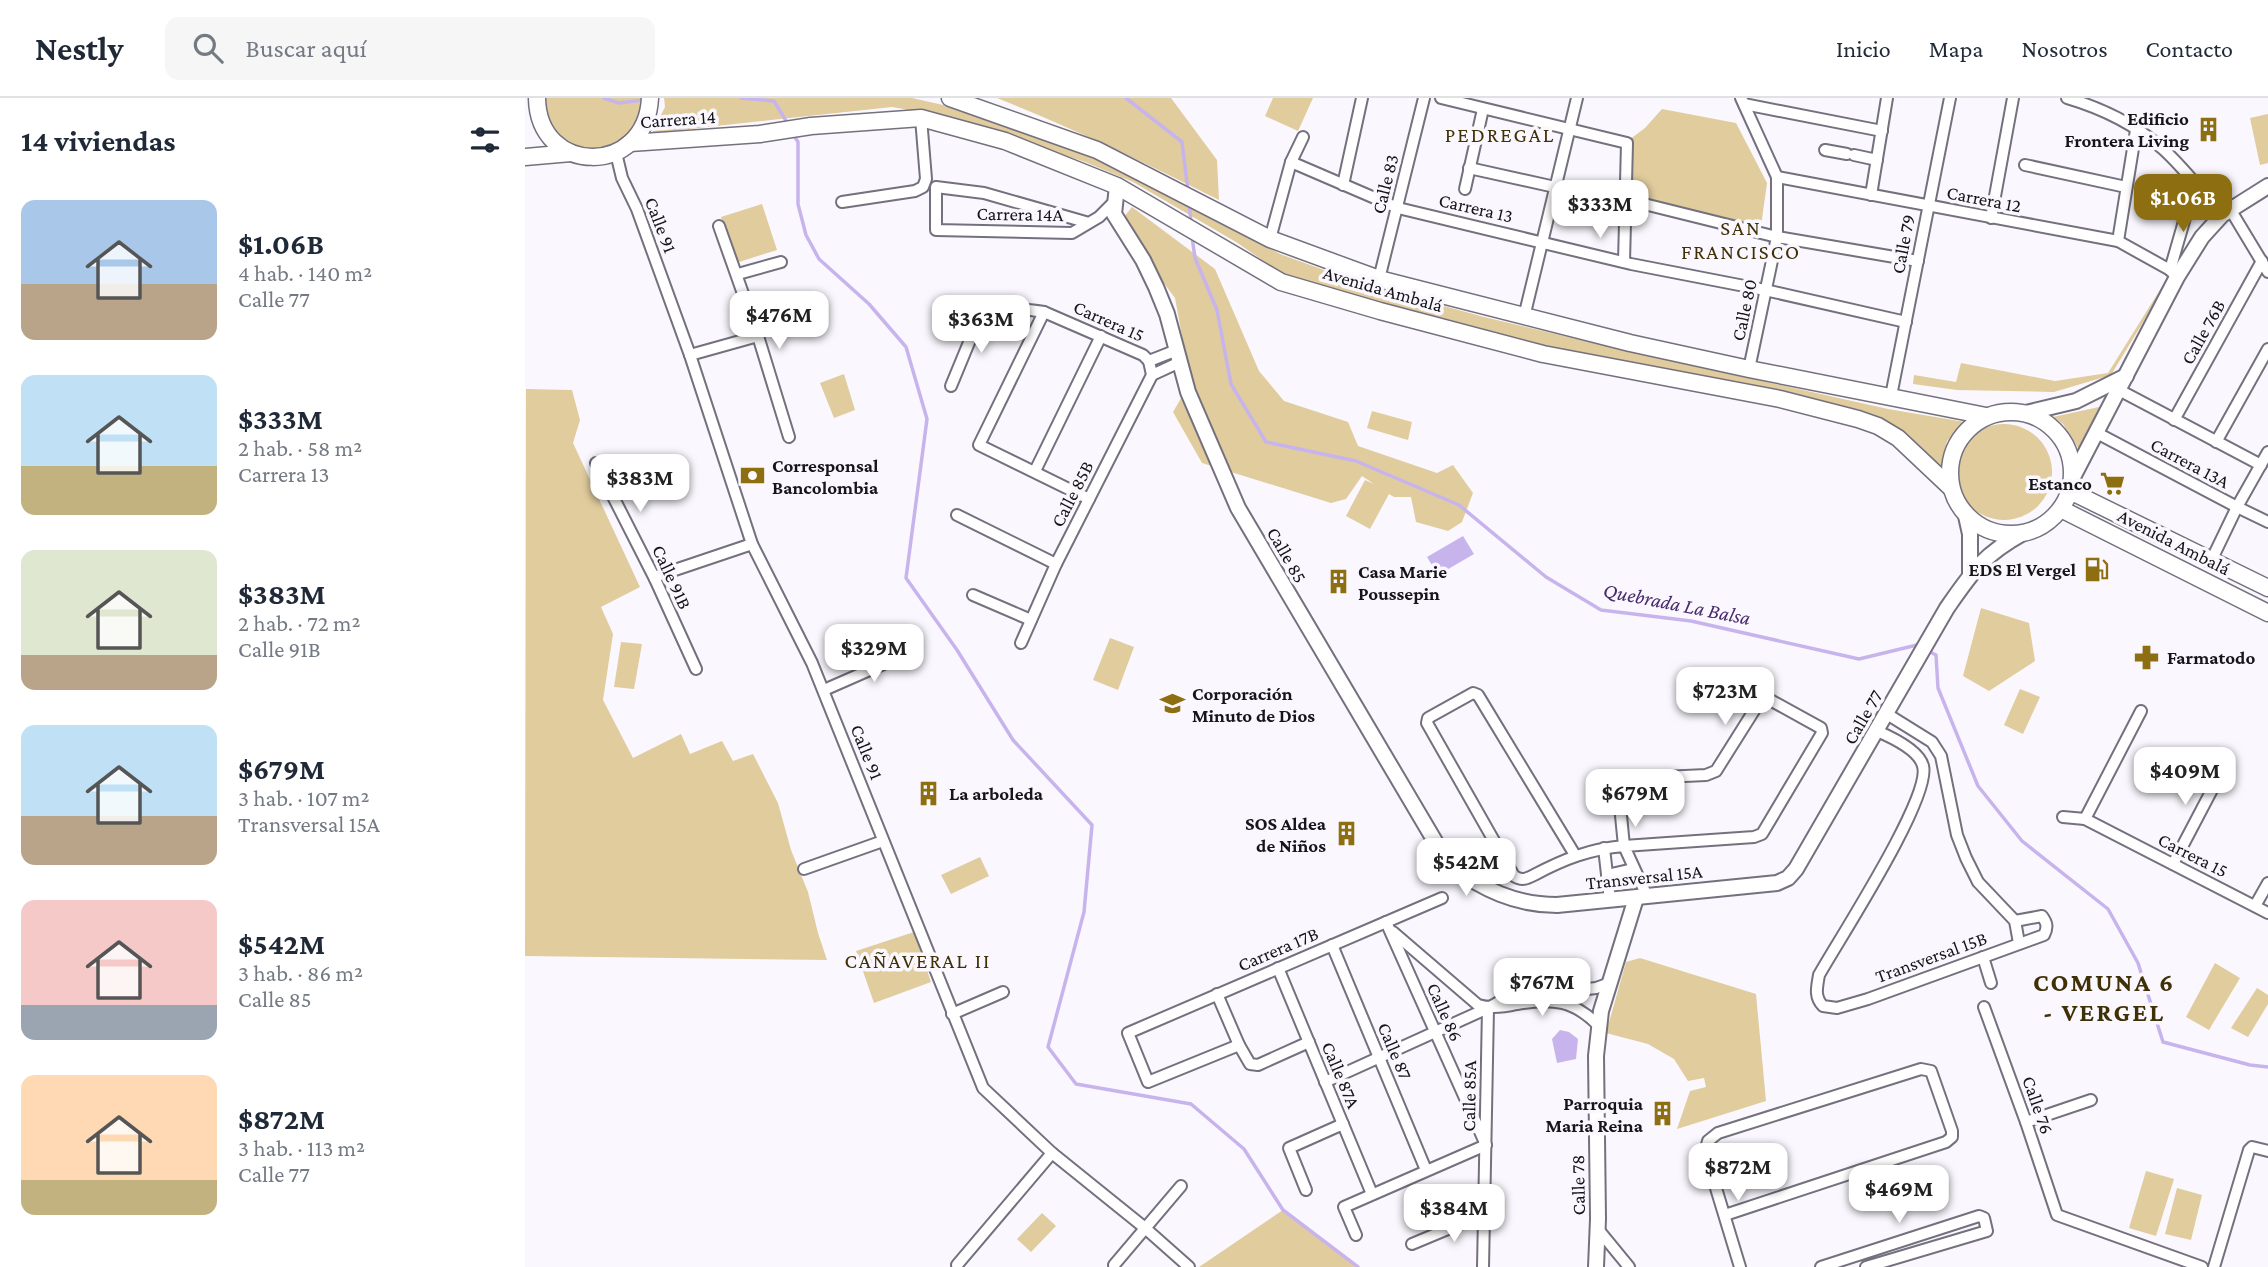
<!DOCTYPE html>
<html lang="es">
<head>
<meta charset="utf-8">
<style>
	:root { --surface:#fff; --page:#f6f6f7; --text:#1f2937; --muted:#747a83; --line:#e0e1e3; --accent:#8d6e11 }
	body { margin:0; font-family:"Crimson Pro",serif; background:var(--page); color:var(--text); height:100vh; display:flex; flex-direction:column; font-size:26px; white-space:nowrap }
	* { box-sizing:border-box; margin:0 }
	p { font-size:23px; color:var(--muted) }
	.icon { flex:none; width:38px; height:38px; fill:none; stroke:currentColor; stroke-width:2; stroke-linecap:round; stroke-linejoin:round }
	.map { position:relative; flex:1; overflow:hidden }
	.details { display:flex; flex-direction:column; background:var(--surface); width:525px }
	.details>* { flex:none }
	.price { position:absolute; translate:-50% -60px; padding:0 16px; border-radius:14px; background:#fff; color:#222; font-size:23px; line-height:46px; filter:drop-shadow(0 2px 4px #0008) }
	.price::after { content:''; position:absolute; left:50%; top:42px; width:21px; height:16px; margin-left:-10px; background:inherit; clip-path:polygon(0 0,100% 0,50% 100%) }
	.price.selected { background:var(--accent); color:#fff }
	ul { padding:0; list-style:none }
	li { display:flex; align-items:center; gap:21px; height:175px; padding:0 21px }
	li span { display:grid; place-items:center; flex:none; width:196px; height:140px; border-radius:14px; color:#555 }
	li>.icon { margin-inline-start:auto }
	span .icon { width:84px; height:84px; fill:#fffc; stroke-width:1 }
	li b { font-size:30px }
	h2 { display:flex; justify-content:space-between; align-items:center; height:84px; padding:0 21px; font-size:30px }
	header { display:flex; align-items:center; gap:42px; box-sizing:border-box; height:98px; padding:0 35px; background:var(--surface); border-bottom:2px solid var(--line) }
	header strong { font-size:33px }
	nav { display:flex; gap:38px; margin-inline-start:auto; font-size:24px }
	.search { width:490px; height:63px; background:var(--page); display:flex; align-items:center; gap:18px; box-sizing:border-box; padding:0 24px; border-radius:14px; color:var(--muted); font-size:26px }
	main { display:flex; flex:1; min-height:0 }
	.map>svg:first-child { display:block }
	.green { fill:#e0cc9d }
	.water { fill:#c8b4ec }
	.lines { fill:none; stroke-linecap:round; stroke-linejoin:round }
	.stream { stroke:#c8b4ec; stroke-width:3.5 }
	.street-casing { stroke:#75707e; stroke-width:14 }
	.secondary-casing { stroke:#75707e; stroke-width:18 }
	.primary-casing { stroke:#75707e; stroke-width:19 }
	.street { stroke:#fff; stroke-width:10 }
	.secondary { stroke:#fff; stroke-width:14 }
	.primary { stroke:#fff; stroke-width:16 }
	.labels { text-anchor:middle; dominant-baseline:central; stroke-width:7; stroke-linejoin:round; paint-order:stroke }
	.poi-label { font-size:19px; font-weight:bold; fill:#16151a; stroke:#faf8fe; text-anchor:end }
	.street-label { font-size:19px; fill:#16151a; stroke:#faf8fe }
	.neighbourhood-label { font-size:21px; letter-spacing:2px; fill:#3f3006; stroke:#faf8fe }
	.water-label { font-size:21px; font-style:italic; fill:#472a6b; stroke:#faf8fe }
	.district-label { font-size:26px; font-weight:bold; letter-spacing:2px; fill:#3f3006; stroke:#faf8fe }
</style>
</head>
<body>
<header>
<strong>Nestly</strong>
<div class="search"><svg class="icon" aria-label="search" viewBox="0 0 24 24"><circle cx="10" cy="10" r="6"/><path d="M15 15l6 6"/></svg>Buscar aquí</div>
<nav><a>Inicio</a><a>Mapa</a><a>Nosotros</a><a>Contacto</a></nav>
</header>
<main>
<section class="details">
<h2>14 viviendas<svg class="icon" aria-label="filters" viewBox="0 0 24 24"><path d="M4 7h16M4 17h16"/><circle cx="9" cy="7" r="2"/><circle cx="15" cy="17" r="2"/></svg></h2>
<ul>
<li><span style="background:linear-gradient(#a9c7e8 60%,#b9a48a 0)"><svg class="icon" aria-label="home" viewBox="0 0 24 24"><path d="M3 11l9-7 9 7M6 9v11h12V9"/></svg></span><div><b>$1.06B</b><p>4 hab. · 140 m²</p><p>Calle 77</p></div></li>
<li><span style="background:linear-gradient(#bfe0f5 65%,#c2b280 0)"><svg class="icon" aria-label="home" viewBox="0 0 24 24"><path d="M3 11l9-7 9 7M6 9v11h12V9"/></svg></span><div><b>$333M</b><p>2 hab. · 58 m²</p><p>Carrera 13</p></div></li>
<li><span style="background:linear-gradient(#dfe7d0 75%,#b9a48a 0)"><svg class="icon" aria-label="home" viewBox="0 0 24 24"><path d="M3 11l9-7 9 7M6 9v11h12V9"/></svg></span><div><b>$383M</b><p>2 hab. · 72 m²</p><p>Calle 91B</p></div></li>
<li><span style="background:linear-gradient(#bfe0f5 65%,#b9a48a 0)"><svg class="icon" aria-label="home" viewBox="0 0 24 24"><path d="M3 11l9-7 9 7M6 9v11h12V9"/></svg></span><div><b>$679M</b><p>3 hab. · 107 m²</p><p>Transversal 15A</p></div></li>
<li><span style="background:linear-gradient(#f6c9c9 75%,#9aa5b1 0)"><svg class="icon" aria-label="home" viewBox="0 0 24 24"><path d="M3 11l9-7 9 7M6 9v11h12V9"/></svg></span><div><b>$542M</b><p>3 hab. · 86 m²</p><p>Calle 85</p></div></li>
<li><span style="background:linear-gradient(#ffd9b3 75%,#c2b280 0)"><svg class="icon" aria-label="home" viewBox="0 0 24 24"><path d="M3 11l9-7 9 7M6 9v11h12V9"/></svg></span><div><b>$872M</b><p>3 hab. · 113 m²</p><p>Calle 77</p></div></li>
</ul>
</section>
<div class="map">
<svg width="1743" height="1169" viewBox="0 0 1743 1169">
	<rect width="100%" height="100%" fill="#faf8fe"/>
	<g class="green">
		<path d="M19 0H118C116 8 116 20 112 27 93 60 44 59 25 27 21 20 20 9 19 0Z"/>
		<path d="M139 0H387L445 13 573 58 755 156 832 184 959 219 1115 256 1363 311 1440 324 1422 343 1416 368 1358 323 1217 289 1015 247 853 205 759 177 711 144 608 84 560 64 431 20 367 9 127 35 140 9Z"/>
		<path d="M472 0H646L692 62 694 102C621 65 548 30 472 0Z"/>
		<path d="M748 0H788L773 33 740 18Z"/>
		<path d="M1137 11 1211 25 1242 85 1236 128 1100 98 1104 42 1120 30Z"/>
		<path d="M1743 16V65L1735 67 1725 20Z"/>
		<path d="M237 106 252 152 211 165 196 119Z"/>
		<path d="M607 109 690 171 734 273 759 303 823 324 833 348 912 375 928 367 948 395 937 424 923 433 891 424 886 399H869L864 396 845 431 821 418 840 382 849 386 837 378 821 401 806 405 677 365 648 314 662 290 657 238 650 200 594 125Z"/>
		<path d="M1638 187 1640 188 1586 277 1529 294 1432 292 1388 286 1389 277 1431 284 1436 265 1530 283 1583 275Z"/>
		<path d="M319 276 330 312 309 320 295 285Z"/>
		<path d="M1 291 47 292 55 322 48 345 115 489 76 509 88 536 78 602 108 660 156 636 165 656 197 643 208 663 228 656 253 705 266 752 283 794 293 835 302 862 0 858Z"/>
		<path d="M1574 309 1577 310 1557 356 1538 326 1528 319Z"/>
		<path d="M847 313 887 324 883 342 842 330Z"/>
		<circle cx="1479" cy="374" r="48"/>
		<path d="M1456 510 1504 525 1510 563 1464 593 1438 578Z"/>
		<path d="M585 540 609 549 593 592 568 582Z"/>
		<path d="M96 544 117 546 109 591 89 589Z"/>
		<path d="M1495 591 1515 599 1498 636 1479 627Z"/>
		<path d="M455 759 464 778 426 796 416 777Z"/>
		<path d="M389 834 406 884 349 905 331 853Z"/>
		<path d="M1115 860 1231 896 1241 1003 1152 1031 1165 993 1181 989 1179 980 1163 983 1149 961 1123 946 1081 935 1101 864Z"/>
		<path d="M1690 865 1715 880 1684 932 1661 919Z"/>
		<path d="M1732 890 1743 897V906L1723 939 1706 930Z"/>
		<path d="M1621 1073 1649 1081 1631 1138 1604 1130Z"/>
		<path d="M1652 1090 1677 1097 1666 1142 1640 1136Z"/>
		<path d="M758 1112 833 1169H674Z"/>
		<path d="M517 1115 531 1128 506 1154 492 1141Z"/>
	</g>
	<g class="water">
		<path d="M938 438 949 456 913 477 902 459Z"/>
		<path d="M1035 932 1044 934 1053 941 1051 961 1032 965 1027 941Z"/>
	</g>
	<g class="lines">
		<g class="stream">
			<path d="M79 0 94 5 118 2"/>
			<path d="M216 0 249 3 263 26"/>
			<path d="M601 0 657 44 663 93"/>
			<path d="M268 36 273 44V106L281 137 294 161 344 206 381 249 402 321 381 480 432 552 488 642 567 727 559 814 523 949 551 986 666 1006 719 1051 758 1112 833 1169"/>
			<path d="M664 104 666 124"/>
			<path d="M667 139 670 160 692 212 706 286 741 344 831 363 934 407 1021 479 1076 512 1166 523 1334 561 1392 547 1395 549"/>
			<path d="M1401 552 1411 557 1413 590 1453 688 1497 743 1583 811 1613 865 1638 944 1725 967 1743 969"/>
		</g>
		<defs>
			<g id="street">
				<path d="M916 0 1102 45 1099 164"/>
				<path d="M1216 0 1252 79V139L1224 271"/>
				<path d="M1542 0C1576 10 1611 27 1638 51 1660 71 1678 95 1697 117"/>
				<path d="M1219 6 1357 33"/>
				<path d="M1300 52 1322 56"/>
				<path d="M91 55 97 80 112 111 165 257 227 446 287 565 458 990 527 1055 620 1130 664 1169"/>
				<path d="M1329 57 1352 62"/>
				<path d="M766 64 873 110 1106 166 1240 192 1381 224"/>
				<path d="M1500 67 1601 89"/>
				<path d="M944 70 1030 89"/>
				<path d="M1252 79 1593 143 1645 172 1652 179"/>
				<path d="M818 87 837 0"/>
				<path d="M940 91 958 11"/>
				<path d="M1346 97 1362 0"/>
				<path d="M1107 103 1252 139 1393 163"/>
				<path d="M317 104 390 93 398 89 401 81 396 20"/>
				<path d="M1705 111 1743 174"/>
				<path d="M1466 120 1488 0"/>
				<path d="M564 125 459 95 411 89V132L547 135 574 119 590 103"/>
				<path d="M194 128 233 238 264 339"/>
				<path d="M745 141 766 64 778 39"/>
				<path d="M1593 143 1611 32"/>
				<path d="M1645 172 1670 85"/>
				<path d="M213 176 256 164"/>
				<path d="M854 181 899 0"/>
				<path d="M519 214 454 347 564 401"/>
				<path d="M416 216C450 213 486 208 519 214L618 257 624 263"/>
				<path d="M999 219 1052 0"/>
				<path d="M165 257 233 238"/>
				<path d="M624 263 652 252"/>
				<path d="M627 277 655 264"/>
				<path d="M426 288 457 213"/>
				<path d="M1594 292 1736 367"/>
				<path d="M1366 298 1425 0"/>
				<path d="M1649 322 1737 163"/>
				<path d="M1572 335 1712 409 1743 424"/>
				<path d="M1691 344 1743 251"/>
				<path d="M71 365 130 481 171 571"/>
				<path d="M510 373 576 238"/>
				<path d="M432 417 531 466"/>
				<path d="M1686 463 1712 409 1743 354"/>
				<path d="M130 481 132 478 227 446"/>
				<path d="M448 497 506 522"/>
				<path d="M496 545 531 466 627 277 624 263"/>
				<path d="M299 592 388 553"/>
				<path d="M1362 616 1407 644 1416 658 1432 737 1441 760 1453 784 1490 823 1494 845"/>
				<path d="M1352 633C1366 639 1394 652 1398 668 1407 699 1313 843 1294 877 1292 889 1289 899 1298 908L1312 910 1343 901 1519 837C1523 829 1522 825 1517 818L1490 823"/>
				<path d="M1538 719 1560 721 1743 815"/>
				<path d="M1560 721 1616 613"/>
				<path d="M1079 750 1085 803"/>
				<path d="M1050 757 953 597 948 595 903 620 902 625 989 778C997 783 1001 781 1009 777 1039 761 1065 751 1099 748L1229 739 1237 736 1297 635 1296 630 1247 603C1238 602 1235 605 1230 611L1191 673 1181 677 1095 681 1093 687 1099 748 1122 798"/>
				<path d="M1648 766 1700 667"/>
				<path d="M279 771 358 743"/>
				<path d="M1082 777 1108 771"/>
				<path d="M1730 808 1743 785"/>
				<path d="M868 834 953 907C966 911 979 909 992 906 1027 900 1049 902 1074 928"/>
				<path d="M807 847 901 1072"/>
				<path d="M1458 859 1466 885"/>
				<path d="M753 870 847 1096"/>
				<path d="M692 896 714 947 725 966 733 967 784 944"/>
				<path d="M1459 909 1501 1024 1532 1117 1677 1169"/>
				<path d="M427 916 478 894"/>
				<path d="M714 947 623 984 603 935 917 800"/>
				<path d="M800 984 963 910 993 893 1007 890 1054 892 1071 890 1085 885"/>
				<path d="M1501 1024 1566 1002"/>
				<path d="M781 1092 764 1050 818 1026"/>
				<path d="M1200 1117 1421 1044 1427 1039V1033L1406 973 1396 971 1193 1035 1183 1043 1180 1054 1215 1169"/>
				<path d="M1072 1130 1104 1169"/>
				<path d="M831 1137 819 1109 961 1047 861 824"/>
				<path d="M887 1146 959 1116"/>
				<path d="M432 1167 527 1055"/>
				<path d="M589 1167 656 1088"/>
				<path d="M958 1169 963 910"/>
				<path d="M1296 1169 1454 1118 1459 1120 1462 1133 1341 1169"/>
				<path d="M1689 1169 1724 1052 1727 1049 1743 1053"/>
			</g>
			<g id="secondary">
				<path d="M592 88 589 116 618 162 631 189 642 216 663 294 713 410 924 767C958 791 990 807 1032 807L1252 785 1263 780 1271 771 1422 510C1447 474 1458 457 1498 435"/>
				<path d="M1501 315 1551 303 1601 278"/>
				<path d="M1548 379 1652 179 1677 139 1697 117 1743 88"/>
				<path d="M1441 418 1445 436V476"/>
				<path d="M1071 1169 1073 1121 1071 958 1076 913 1111 800"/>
			</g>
			<g id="primary">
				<path d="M12 0C13 78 121 79 125 0"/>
				<path d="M425 0 572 52 745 141 854 181 1105 245 1224 271 1461 318"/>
				<path d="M105 45 235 36 286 28 396 20 480 43 592 88 756 184 855 213 1018 256 1255 301 1333 321 1353 328 1373 340 1425 389"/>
				<path d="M0 59 46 55"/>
				<circle cx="1486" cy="375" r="61"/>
				<path d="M1545 393 1743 490"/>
				<path d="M1536 411 1743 515"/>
			</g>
		</defs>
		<use href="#street" class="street-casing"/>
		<use href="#secondary" class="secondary-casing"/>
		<use href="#primary" class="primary-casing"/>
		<use href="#street" class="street"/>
		<use href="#secondary" class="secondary"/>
		<use href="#primary" class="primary"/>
	</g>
	<defs>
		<symbol id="building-bare" viewBox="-9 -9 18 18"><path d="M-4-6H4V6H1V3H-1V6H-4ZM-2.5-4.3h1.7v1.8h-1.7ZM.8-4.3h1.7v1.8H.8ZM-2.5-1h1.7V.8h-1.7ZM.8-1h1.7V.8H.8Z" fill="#8d6e11" stroke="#faf8fe" stroke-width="2.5" paint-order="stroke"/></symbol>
		<symbol id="bank-bare" viewBox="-9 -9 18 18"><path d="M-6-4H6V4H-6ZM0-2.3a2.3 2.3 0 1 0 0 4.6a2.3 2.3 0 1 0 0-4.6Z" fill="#8d6e11" stroke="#faf8fe" stroke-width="2.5" paint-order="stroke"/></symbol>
		<symbol id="supermarket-bare" viewBox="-9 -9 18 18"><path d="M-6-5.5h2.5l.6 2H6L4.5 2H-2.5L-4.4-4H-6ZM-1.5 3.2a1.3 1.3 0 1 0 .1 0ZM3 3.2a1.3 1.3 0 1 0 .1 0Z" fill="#8d6e11" stroke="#faf8fe" stroke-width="2.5" paint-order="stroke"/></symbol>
		<symbol id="fuel-bare" viewBox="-9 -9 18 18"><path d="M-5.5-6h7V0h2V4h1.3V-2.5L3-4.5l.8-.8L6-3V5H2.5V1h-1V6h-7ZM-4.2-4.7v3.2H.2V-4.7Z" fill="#8d6e11" stroke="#faf8fe" stroke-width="2.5" paint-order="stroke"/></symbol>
		<symbol id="pharmacy-bare" viewBox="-9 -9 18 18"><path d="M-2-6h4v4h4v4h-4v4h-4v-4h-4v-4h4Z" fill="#8d6e11" stroke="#faf8fe" stroke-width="2.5" paint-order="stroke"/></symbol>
		<symbol id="university-bare" viewBox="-9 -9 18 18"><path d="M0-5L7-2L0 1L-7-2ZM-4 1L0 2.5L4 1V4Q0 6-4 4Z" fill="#8d6e11" stroke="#faf8fe" stroke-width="2.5" paint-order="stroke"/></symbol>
	</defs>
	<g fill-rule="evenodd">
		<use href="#building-bare" x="1666" y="14" width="35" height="35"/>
		<use href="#bank-bare" x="210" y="360" width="35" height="35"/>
		<use href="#supermarket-bare" x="1570" y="368" width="35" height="35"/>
		<use href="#fuel-bare" x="1554" y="454" width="35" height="35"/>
		<use href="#building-bare" x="796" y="466" width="35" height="35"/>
		<use href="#pharmacy-bare" x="1604" y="542" width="35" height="35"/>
		<use href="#university-bare" x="630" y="588" width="35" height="35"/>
		<use href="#building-bare" x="386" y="678" width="35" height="35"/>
		<use href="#building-bare" x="804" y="718" width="35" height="35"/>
		<use href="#building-bare" x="1120" y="998" width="35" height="35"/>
	</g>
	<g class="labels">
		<g class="poi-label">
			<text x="1664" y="20">Edificio<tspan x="1664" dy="22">Frontera Living</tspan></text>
			<text x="247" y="367" text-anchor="start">Corresponsal<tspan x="247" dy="22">Bancolombia</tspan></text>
			<text x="1567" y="385">Estanco</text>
			<text x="1551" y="471">EDS El Vergel</text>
			<text x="833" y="473" text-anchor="start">Casa Marie<tspan x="833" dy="22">Poussepin</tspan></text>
			<text x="1642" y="559" text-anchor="start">Farmatodo</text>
			<text x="667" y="595" text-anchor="start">Corporación<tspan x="667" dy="22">Minuto de Dios</tspan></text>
			<text x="424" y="695" text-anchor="start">La arboleda</text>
			<text x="801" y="725">SOS Aldea<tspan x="801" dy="22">de Niños</tspan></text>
			<text x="1118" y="1005">Parroquia<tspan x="1118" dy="22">Maria Reina</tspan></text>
		</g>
		<g class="street-label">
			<text transform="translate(153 21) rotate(-4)">Carrera 14</text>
			<text transform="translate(860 86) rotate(-76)">Calle 83</text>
			<text transform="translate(1459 101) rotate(11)">Carrera 12</text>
			<text transform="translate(951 110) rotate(13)">Carrera 13</text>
			<text transform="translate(495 116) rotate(1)">Carrera 14A</text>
			<text transform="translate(136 127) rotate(69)">Calle 91</text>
			<text transform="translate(1378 146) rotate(-79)">Calle 79</text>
			<text transform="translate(858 191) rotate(16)">Avenida Ambalá</text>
			<text transform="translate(1219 212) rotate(-78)">Calle 80</text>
			<text transform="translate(584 223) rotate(24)">Carrera 15</text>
			<text transform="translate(1678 234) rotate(-61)">Calle 76B</text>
			<text transform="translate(1665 365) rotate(28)">Carrera 13A</text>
			<text transform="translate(547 396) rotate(-63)">Calle 85B</text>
			<text transform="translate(1649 444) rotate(27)">Avenida Ambalá</text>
			<text transform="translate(762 457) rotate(60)">Calle 85</text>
			<text transform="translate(147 479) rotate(65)">Calle 91B</text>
			<text transform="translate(1338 619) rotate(-60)">Calle 77</text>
			<text transform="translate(342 654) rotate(68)">Calle 91</text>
			<text transform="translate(1668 757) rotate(27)">Carrera 15</text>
			<text transform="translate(1119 779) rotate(-6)">Transversal 15A</text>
			<text transform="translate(753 851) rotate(-23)">Carrera 17B</text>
			<text transform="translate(1406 859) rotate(-20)">Transversal 15B</text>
			<text transform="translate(920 914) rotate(66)">Calle 86</text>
			<text transform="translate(870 953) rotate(67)">Calle 87</text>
			<text transform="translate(816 977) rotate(67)">Calle 87A</text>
			<text transform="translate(944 998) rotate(-89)">Calle 85A</text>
			<text transform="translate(1513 1007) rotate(71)">Calle 76</text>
			<text transform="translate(1053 1087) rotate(-91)">Calle 78</text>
		</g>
		<g class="neighbourhood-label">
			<text x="975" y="37">PEDREGAL</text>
			<text x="1216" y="130">SAN<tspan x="1216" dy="24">FRANCISCO</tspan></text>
			<text x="393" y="863">CAÑAVERAL II</text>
		</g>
		<g class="water-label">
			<text transform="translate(1152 506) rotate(11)">Quebrada La Balsa</text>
		</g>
		<g class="district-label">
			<text x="1579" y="884">COMUNA 6<tspan x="1579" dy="30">- VERGEL</tspan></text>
		</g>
	</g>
</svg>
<b class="price selected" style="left:1658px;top:136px">$1.06B</b>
<b class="price" style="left:1075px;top:142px">$333M</b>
<b class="price" style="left:254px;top:253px">$476M</b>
<b class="price" style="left:456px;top:257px">$363M</b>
<b class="price" style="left:115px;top:416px">$383M</b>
<b class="price" style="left:349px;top:586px">$329M</b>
<b class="price" style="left:1200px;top:629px">$723M</b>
<b class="price" style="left:1660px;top:709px">$409M</b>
<b class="price" style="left:1110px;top:731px">$679M</b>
<b class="price" style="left:941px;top:800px">$542M</b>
<b class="price" style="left:1017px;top:920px">$767M</b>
<b class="price" style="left:1213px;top:1105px">$872M</b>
<b class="price" style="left:1374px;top:1127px">$469M</b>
<b class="price" style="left:929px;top:1146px">$384M</b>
</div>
</main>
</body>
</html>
